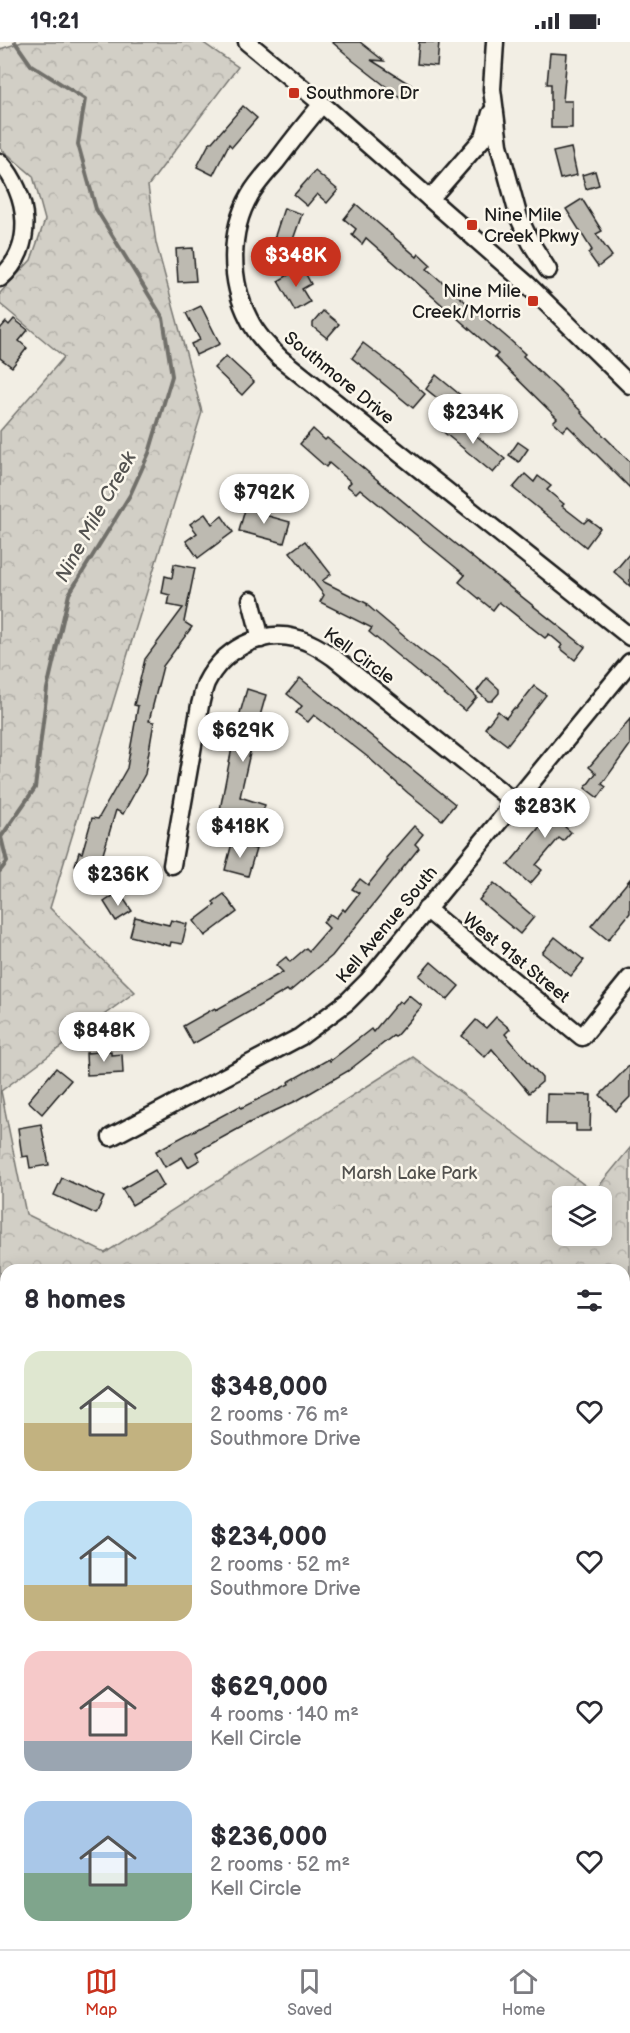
<!DOCTYPE html>
<html lang="en">
<head>
<meta charset="utf-8">
<style>
	:root { --surface:#fff; --page:#f2f2f3; --text:#2b2b33; --muted:#7c7c81; --line:#e1e1e2; --accent:#c8321e }
	body { margin:0; font-family:"Balsamiq Sans",sans-serif; background:var(--page); color:var(--text); height:100vh; display:flex; flex-direction:column; font-size:22px; white-space:nowrap }
	* { box-sizing:border-box; margin:0 }
	p { font-size:20px; color:var(--muted) }
	.icon { flex:none; width:33px; height:33px; fill:none; stroke:currentColor; stroke-width:2; stroke-linecap:round; stroke-linejoin:round }
	.map { position:relative; flex:1; overflow:hidden }
	.sheet { position:absolute; left:0px; top:1222px; width:630px; height:686px; display:flex; flex-direction:column; background:var(--surface); border-radius:18px 18px 0 0; box-shadow:0 3px 15px #0003 }
	.sheet>* { flex:none }
	.tools { position:absolute; left:552px; top:1144px; display:grid; gap:12px }
	.tools a { display:grid; place-items:center; width:60px; height:60px; border-radius:12px; background:var(--surface); box-shadow:0 3px 15px #0003; font-size:30px }
	.price { position:absolute; translate:-50% -51px; padding:0 14px; border-radius:21px; background:#fff; color:#222; font-size:20px; line-height:39px; filter:drop-shadow(0 2px 3px #0008) }
	.price::after { content:''; position:absolute; left:50%; top:36px; width:18px; height:14px; margin-left:-9px; background:inherit; clip-path:polygon(0 0,100% 0,50% 100%) }
	.price.active { background:var(--accent); color:#fff }
	ul { padding:0; list-style:none }
	li { display:flex; align-items:center; gap:18px; height:150px; padding:0 24px }
	li span { display:grid; place-items:center; flex:none; width:168px; height:120px; border-radius:18px; color:#555 }
	li>.icon { margin-inline-start:auto }
	span .icon { width:72px; height:72px; fill:#fffc; stroke-width:1 }
	li b { font-size:26px }
	h2 { display:flex; justify-content:space-between; align-items:center; height:72px; padding:0 24px; font-size:26px }
	.status { display:flex; justify-content:space-between; align-items:center; height:42px; padding:0 30px; background:var(--surface); direction:ltr }
	.status svg { height:16px; fill:currentColor }
	.dock { display:flex; justify-content:space-around; align-items:center; height:84px; border-top:2px solid var(--line); background:var(--surface); font-size:16px; color:var(--muted) }
	.dock a { display:grid; justify-items:center; gap:3px }
	.dock .active { color:var(--accent) }
	.map>svg:first-child { display:block }
	.built { fill:#e2ded5 }
	.park { fill:url(#park-crowns); stroke:#777671; stroke-width:1.5; fill-rule:evenodd }
	.water { fill:url(#water-ripples); stroke:#716f6b; stroke-width:1.5 }
	.lines { fill:none; stroke-linecap:round; stroke-linejoin:round }
	.stream { stroke:#716f6b; stroke-width:4 }
	.building { fill:#bdbab1; stroke:#1c1c1c; stroke-width:1.5 }
	.minor-casing { stroke:#1c1c1c; stroke-width:21 }
	.minor { stroke:#fbf7ec; stroke-width:16 }
	.poi-dot { fill:#c8321e; stroke:#fbf7ec; stroke-width:2 }
	.labels { text-anchor:middle; dominant-baseline:central; stroke-width:5; stroke-linejoin:round; paint-order:stroke }
	.poi-label { font-size:18px; fill:#1c1c1c; stroke:#fbf7ec; text-anchor:start }
	.street-label { font-size:18px; fill:#1c1c1c; stroke:#fbf7ec }
	.park-label { font-size:18px; fill:#53524f; stroke:#fbf7ec }
	.water-label { font-size:20px; font-style:italic; fill:#545351; stroke:#fbf7ec }
</style>
</head>
<body>
<div class="status"><b>19:21</b><svg viewBox="0 0 49 12"><path d="M0 12V9h3v3zM5 12V6h3v6zM10 12V3h3v9zM15 12V0h3v12zM26 1h20v11H26zM47 4h2v5h-2z"/></svg></div>
<div class="map">
<svg width="630" height="1907" viewBox="0 0 630 1907">
	<defs>
		<pattern id="park-crowns" width="20" height="18" patternUnits="userSpaceOnUse" patternTransform="scale(1.5)"><rect width="20" height="18" fill="#d2cfc6"/><path d="M2 6a3 3 0 1 1 6 0M12 15a3 3 0 1 1 6 0" fill="none" stroke="#b4b1aa"/></pattern>
		<pattern id="water-ripples" width="26" height="14" patternUnits="userSpaceOnUse" patternTransform="scale(1.5)"><rect width="26" height="14" fill="#a9a6a0"/><path d="M2 4q2-2 4 0t4 0M15 11q2-2 4 0t4 0" fill="none" stroke="#898682"/></pattern>
	</defs>
	<rect width="100%" height="100%" fill="#f2eee4"/>
	<filter id="ink" filterUnits="userSpaceOnUse"><feTurbulence type="fractalNoise" baseFrequency=".0167" numOctaves="2"/><feDisplacementMap in="SourceGraphic" scale="12" xChannelSelector="R" yChannelSelector="G"/><feConvolveMatrix kernelMatrix="1 2 1 2 8 2 1 2 1" color-interpolation-filters="sRGB"/></filter>
	<g filter="url(#ink)">
		<path class="built" d="M0 1855 6 1860V1902H55L51 1907H0Z"/>
		<path class="park" d="M22 0H202L238 25 148 144 156 201 202 370 50 866 135 950 1 1049 26 1172 105 1211 413 1015 594 1150 630 1106V1907H104L98 1902H624V1228H6V1822L0 1817V389L64 315 0 262V251L31 218 45 178 33 134 0 106V7ZM562 1155H602V1194H562Z"/>
		<g class="water">
			<path d="M0 1503 6 1506V1565L0 1574Z"/>
			<path d="M624 1800H630V1907H611L603 1902H624Z"/>
		</g>
		<g class="lines">
			<g class="stream">
				<path d="M0 829 7 820 1 795 35 746 47 647 69 552 130 453 149 411 172 334 163 276 96 167 78 102 85 57 31 23 15 0"/>
				<path d="M0 1418 6 1422"/>
			</g>
		</g>
		<g class="building">
			<path d="M332 0H360L384 19 371 18 411 43 402 57 352 18V17Z"/>
			<path d="M419 0H439L437 24 417 22Z"/>
			<path d="M550 11 567 12 563 59H572V86H551V42H547Z"/>
			<path d="M243 64 257 76 232 105 229 102 213 133 197 125 210 100H212Z"/>
			<path d="M571 106 577 133 560 137 553 110Z"/>
			<path d="M315 129 338 148 327 161 317 152 307 164 294 153Z"/>
			<path d="M595 129 599 143 586 147 582 133Z"/>
			<path d="M582 157 602 189 596 192 612 214 598 225 588 211 592 208 566 167Z"/>
			<path d="M356 162 417 215 419 212 431 223 427 227 510 298 525 312 523 314 582 370 581 371 630 420V446L568 384 563 389 553 380 557 376 495 315 498 312 366 196 362 202 352 193 356 187 344 177Z"/>
			<path d="M284 166 302 172 289 209 272 203Z"/>
			<path d="M193 206 196 239 178 240 176 207Z"/>
			<path d="M302 225 311 242 302 247 310 260 295 269 278 239Z"/>
			<path d="M201 264 220 302 196 313 191 302 200 298 186 271Z"/>
			<path d="M323 269 339 282 327 296 313 285V281Z"/>
			<path d="M14 277 28 288 19 299 27 306 12 325 0 316V287L6 280 9 283Z"/>
			<path d="M363 301 396 326 425 352 413 366 352 316Z"/>
			<path d="M226 314 254 340 242 353 214 326Z"/>
			<path d="M436 333 469 360 458 373 426 347Z"/>
			<path d="M452 374 505 417 493 431 441 388Z"/>
			<path d="M313 387 325 398 327 396 434 485 585 605 575 618 560 606 562 603 549 592 545 596 499 560 493 568 459 540 465 533 360 447 356 451 347 444 351 440 329 421 326 425 300 402Z"/>
			<path d="M518 400 528 407 519 420 509 413Z"/>
			<path d="M525 432 534 440 538 434 551 444 547 448 564 462 562 464 584 481 588 477 600 486 586 505 513 446Z"/>
			<path d="M246 464 262 468 261 472 290 480 284 501 239 489Z"/>
			<path d="M205 472 212 482 222 474 233 490 198 516 186 499 197 491 190 482Z"/>
			<path d="M305 499 331 532 322 539 368 562 367 563 419 607 449 629 477 655 465 669 369 590 372 586 320 560 324 553 290 510Z"/>
			<path d="M630 511V544L614 530Z"/>
			<path d="M174 522 195 526 184 580 192 585 163 624 149 679 154 680 145 732 123 772 116 768 98 829 75 823 79 810 82 811 92 776 98 777 127 726 138 664 134 663 145 617 183 566 168 563 170 553 162 551 165 534 172 536Z"/>
			<path d="M300 636 455 762 442 778 408 751 369 716 314 673 308 680 296 671 302 664 287 652Z"/>
			<path d="M487 636 499 647V651L492 659H488L477 649Z"/>
			<path d="M534 644 546 653 507 703 485 686 498 669 506 676 514 666 516 667Z"/>
			<path d="M247 647 266 653 252 702 240 755 265 763 259 781 250 778 249 781 219 773 236 685Z"/>
			<path d="M630 677V703L602 742 606 745 598 756 585 746 596 731 589 725Z"/>
			<path d="M567 752 582 764 565 785 571 790 563 799 559 796 536 823 542 828 530 842 508 823Z"/>
			<path d="M414 784 423 792 415 802 419 806 332 914 289 950 287 948 193 1002 183 984 215 966 216 968 283 930 276 923 286 915 290 920 306 906 309 909 329 886 323 880 330 872 336 876 343 867 345 869 359 851 352 847 360 837 368 843 388 818 386 816Z"/>
			<path d="M232 801 256 807 248 834 225 828Z"/>
			<path d="M630 837V871L608 898 591 884Z"/>
			<path d="M494 841 534 875 520 892 479 858Z"/>
			<path d="M119 850 132 869 116 879 104 860Z"/>
			<path d="M224 852 237 870 205 894 194 879 215 863 213 860Z"/>
			<path d="M135 875 169 883 171 878 187 882 182 902 171 900 170 904 130 894Z"/>
			<path d="M555 895 584 918 571 934 542 911Z"/>
			<path d="M431 920 459 944 447 958 419 934Z"/>
			<path d="M409 953 422 964 395 995 393 994 348 1029 298 1058 249 1081 196 1110 200 1118 188 1125 182 1115 165 1125 156 1109 240 1064 241 1066 289 1042 288 1040 329 1017 330 1019 371 987 373 990 399 959 402 961Z"/>
			<path d="M496 975 510 987 505 992 542 1036V1040L529 1051 492 1007 485 1015 462 994 476 978 486 986Z"/>
			<path d="M111 1009V1013L122 1012 123 1031 87 1033 86 1011Z"/>
			<path d="M630 1023V1055L616 1069 600 1053Z"/>
			<path d="M56 1026 71 1038 42 1072 28 1059Z"/>
			<path d="M547 1052 591 1053 590 1089H576V1082H546Z"/>
			<path d="M41 1082 49 1123 30 1126 28 1114 22 1115 18 1086Z"/>
			<path d="M155 1128 164 1144 132 1163 122 1147Z"/>
			<path d="M62 1136 104 1155 96 1172 54 1153Z"/>
		</g>
		<g class="lines">
			<defs>
				<g id="minor">
					<path d="M247 0 322 62 528 243 630 343"/>
					<path d="M495 0 492 47 499 103 519 176 531 201 548 228"/>
					<path d="M322 62C306 81 291 100 276 120 267 130 257 141 250 153 229 189 229 239 249 277 256 292 268 304 280 316L630 595"/>
					<path d="M0 120C29 152 36 206 0 236"/>
					<path d="M430 157 484 95 491 71"/>
					<path d="M251 558 261 597"/>
					<path d="M172 823 200 663C202 656 203 648 206 641 222 609 260 587 295 596 309 599 321 607 333 615L514 760"/>
					<path d="M426 867 582 995 630 936"/>
					<path d="M111 1095 300 995 347 960 368 939 630 620"/>
				</g>
			</defs>
			<use href="#minor" class="minor-casing"/>
			<use href="#minor" class="minor"/>
		</g>
	</g>
	<g class="poi-dot">
		<rect x="288" y="45" width="12" height="12" rx="3"/>
		<rect x="466" y="177" width="12" height="12" rx="3"/>
		<rect x="527" y="253" width="12" height="12" rx="3"/>
	</g>
	<g class="labels">
		<g class="poi-label">
			<text x="306" y="51">Southmore Dr</text>
			<text x="484" y="173">Nine Mile<tspan x="484" dy="21">Creek Pkwy</tspan></text>
			<text x="521" y="249" text-anchor="end">Nine Mile<tspan x="521" dy="21">Creek/Morris</tspan></text>
		</g>
		<g class="street-label">
			<text transform="translate(339 336) rotate(39)">Southmore Drive</text>
			<text transform="translate(359 614) rotate(36)">Kell Circle</text>
			<text transform="translate(387 883) rotate(-50)">Kell Avenue South</text>
			<text transform="translate(516 916) rotate(39)">West 91st Street</text>
		</g>
		<g class="park-label">
			<text x="409" y="1131">Marsh Lake Park</text>
		</g>
		<g class="water-label">
			<text transform="translate(96 475) rotate(-61)">Nine Mile Creek</text>
		</g>
	</g>
</svg>
<div class="tools">
<a><svg class="icon" aria-label="layers" viewBox="0 0 24 24"><path d="M12 4l9 5-9 5-9-5zM3 14l9 5 9-5"/></svg></a>
</div>
<b class="price active" style="left:296px;top:246px">$348K</b>
<b class="price" style="left:473px;top:403px">$234K</b>
<b class="price" style="left:264px;top:483px">$792K</b>
<b class="price" style="left:243px;top:721px">$629K</b>
<b class="price" style="left:545px;top:797px">$283K</b>
<b class="price" style="left:240px;top:817px">$418K</b>
<b class="price" style="left:118px;top:865px">$236K</b>
<b class="price" style="left:104px;top:1021px">$848K</b>
<section class="sheet">
<h2>8 homes<svg class="icon" aria-label="filters" viewBox="0 0 24 24"><path d="M4 7h16M4 17h16"/><circle cx="9" cy="7" r="2"/><circle cx="15" cy="17" r="2"/></svg></h2>
<ul>
<li><span style="background:linear-gradient(#dfe7d0 60%,#c2b280 0)"><svg class="icon" aria-label="home" viewBox="0 0 24 24"><path d="M3 11l9-7 9 7M6 9v11h12V9"/></svg></span><div><b>$348,000</b><p>2 rooms · 76 m²</p><p>Southmore Drive</p></div><svg class="icon" aria-label="heart" viewBox="0 0 24 24"><path d="M12 20l-8-8c-3-5 5-10 8-4 3-6 11-1 8 4z"/></svg></li>
<li><span style="background:linear-gradient(#bfe0f5 70%,#c2b280 0)"><svg class="icon" aria-label="home" viewBox="0 0 24 24"><path d="M3 11l9-7 9 7M6 9v11h12V9"/></svg></span><div><b>$234,000</b><p>2 rooms · 52 m²</p><p>Southmore Drive</p></div><svg class="icon" aria-label="heart" viewBox="0 0 24 24"><path d="M12 20l-8-8c-3-5 5-10 8-4 3-6 11-1 8 4z"/></svg></li>
<li><span style="background:linear-gradient(#f6c9c9 75%,#9aa5b1 0)"><svg class="icon" aria-label="home" viewBox="0 0 24 24"><path d="M3 11l9-7 9 7M6 9v11h12V9"/></svg></span><div><b>$629,000</b><p>4 rooms · 140 m²</p><p>Kell Circle</p></div><svg class="icon" aria-label="heart" viewBox="0 0 24 24"><path d="M12 20l-8-8c-3-5 5-10 8-4 3-6 11-1 8 4z"/></svg></li>
<li><span style="background:linear-gradient(#a9c7e8 60%,#7fa58c 0)"><svg class="icon" aria-label="home" viewBox="0 0 24 24"><path d="M3 11l9-7 9 7M6 9v11h12V9"/></svg></span><div><b>$236,000</b><p>2 rooms · 52 m²</p><p>Kell Circle</p></div><svg class="icon" aria-label="heart" viewBox="0 0 24 24"><path d="M12 20l-8-8c-3-5 5-10 8-4 3-6 11-1 8 4z"/></svg></li>
</ul>
</section>
</div>
<nav class="dock">
<a class="active"><svg class="icon" aria-label="map" viewBox="0 0 24 24"><path d="M3 6l6-2 6 2 6-2v14l-6 2-6-2-6 2zM9 4v14M15 6v14"/></svg>Map</a>
<a><svg class="icon" aria-label="saved" viewBox="0 0 24 24"><path d="M7 4h10v16l-5-4-5 4z"/></svg>Saved</a>
<a><svg class="icon" aria-label="home" viewBox="0 0 24 24"><path d="M3 11l9-7 9 7M6 9v11h12V9"/></svg>Home</a>
</nav>
</body>
</html>
